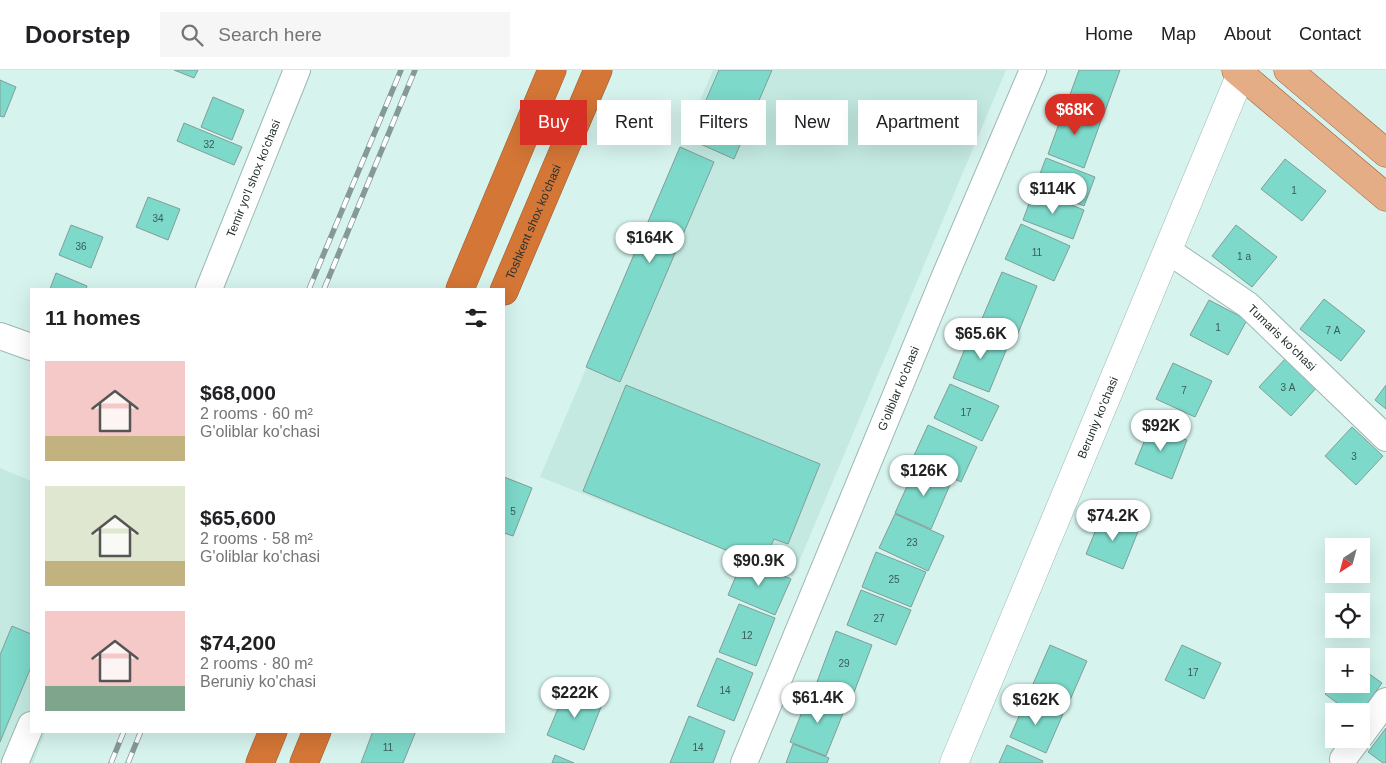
<!DOCTYPE html>
<html lang="en">
<head>
<meta charset="utf-8">
<style>
	:root { --surface:#fff; --page:#f6f6f6; --text:#202124; --muted:#757577; --line:#e0e0e0; --accent:#d93025 }
	body { margin:0; font-family:Arial,sans-serif; background:var(--page); color:var(--text); height:100vh; display:flex; flex-direction:column; font-size:19px; white-space:nowrap }
	* { box-sizing:border-box; margin:0 }
	p { font-size:16px; color:var(--muted) }
	.icon { flex:none; width:28px; height:28px; fill:none; stroke:currentColor; stroke-width:2; stroke-linecap:round; stroke-linejoin:round }
	.map { position:relative; flex:1; overflow:hidden }
	.details { position:absolute; left:30px; top:218px; width:475px; height:445px; display:flex; flex-direction:column; background:var(--surface); border-radius:0px; box-shadow:0 5px 20px #0002 }
	.details>* { flex:none }
	.guide { position:absolute; left:520px; top:30px; width:475px; height:45px; display:flex; gap:10px }
	.needle { width:32px; rotate:216deg }
	.fabs { position:absolute; left:1325px; top:468px; display:grid; gap:10px }
	.fabs a { display:grid; place-items:center; width:45px; height:45px; border-radius:0px; background:var(--surface); box-shadow:0 5px 20px #0002; font-size:25px }
	.price { position:absolute; translate:-50% -42px; padding:0 11px; border-radius:18px; background:#fff; color:#222; font-size:16px; line-height:32px; filter:drop-shadow(0 1px 2px #0008) }
	.price::after { content:''; position:absolute; left:50%; top:30px; width:15px; height:11px; margin-left:-8px; background:inherit; clip-path:polygon(0 0,100% 0,50% 100%) }
	.price.selected { background:var(--accent); color:#fff }
	ul { padding:0; list-style:none }
	li { display:flex; align-items:center; gap:15px; height:125px; padding:0 15px }
	li span { display:grid; place-items:center; flex:none; width:140px; height:100px; border-radius:0px; color:#555 }
	li>.icon { margin-inline-start:auto }
	span .icon { width:60px; height:60px; fill:#fffc; stroke-width:1 }
	li b { font-size:21px }
	h2 { display:flex; justify-content:space-between; align-items:center; height:60px; padding:0 15px; font-size:21px }
	.chip { padding:0 18px; border-radius:0px; background:var(--surface); box-shadow:0 5px 20px #0002; font-size:18px; line-height:45px }
	.chip.selected { background:var(--accent); color:#fff }
	header { display:flex; align-items:center; gap:30px; box-sizing:border-box; height:70px; padding:0 25px; background:var(--surface); border-bottom:1px solid var(--line) }
	header strong { font-size:24px }
	nav { display:flex; gap:28px; margin-inline-start:auto; font-size:18px }
	.search { width:350px; height:45px; background:var(--page); display:flex; align-items:center; gap:12px; box-sizing:border-box; padding:0 18px; border-radius:0px; color:var(--muted); font-size:19px }
	.map>svg:first-child { display:block }
	.built { fill:#c3e9e1 }
	.building { fill:#7dd9ca; stroke:#829d98 }
	.lines { fill:none; stroke-linecap:round; stroke-linejoin:round }
	.street-casing { stroke:#9cb7b2; stroke-width:28 }
	.secondary-casing { stroke:#9cb7b2; stroke-width:29 }
	.primary-casing { stroke:#975e34; stroke-width:29 }
	.highway-casing { stroke:#975e34; stroke-width:29 }
	.street { stroke:#fff; stroke-width:26 }
	.secondary { stroke:#fff; stroke-width:28 }
	.primary { stroke:#e5ad86; stroke-width:28 }
	.highway { stroke:#d47636; stroke-width:28 }
	.rail-casing { stroke:#859a96; stroke-width:5.5 }
	.rail { stroke:#fff; stroke-width:4; stroke-dasharray:11; stroke-linecap:butt }
	.labels { text-anchor:middle; dominant-baseline:central; stroke-width:5; stroke-linejoin:round; paint-order:stroke }
	.number-label { font-size:10px; fill:#3c5b56 }
	.street-label { font-size:12px; fill:#26312f; stroke:#fff }
</style>
</head>
<body>
<header>
<strong>Doorstep</strong>
<div class="search"><svg class="icon" aria-label="search" viewBox="0 0 24 24"><circle cx="10" cy="10" r="6"/><path d="M15 15l6 6"/></svg>Search here</div>
<nav><a>Home</a><a>Map</a><a>About</a><a>Contact</a></nav>
</header>
<div class="map">
<svg width="1386" height="693" viewBox="0 0 1386 693">
	<rect width="100%" height="100%" fill="#d6f3ed"/>
	<g class="built">
		<path d="M713 0H1006L793 506 540 407Z"/>
		<path d="M0 398 31 411V661H46L33 693H0Z"/>
	</g>
	<g class="building">
		<path d="M174 0H198L194 8Z"/>
		<path d="M719 0H772L734 89 689 69Z"/>
		<path d="M1079 0H1120L1104 44 1068 30Z"/>
		<path d="M0 10 16 17 4 47 0 46Z"/>
		<path d="M213 27 244 40 232 70 201 57Z"/>
		<path d="M1066 34 1102 48 1084 98 1048 84Z"/>
		<path d="M184 53 242 77 234 95 177 71Z"/>
		<path d="M680 77 714 92 620 312 586 297Z"/>
		<path d="M1046 88 1095 107 1084 136 1035 117Z"/>
		<path d="M1285 89 1326 121 1302 151 1261 119Z"/>
		<path d="M1034 120 1084 140 1073 169 1023 150Z"/>
		<path d="M148 127 180 139 168 170 136 157Z"/>
		<path d="M1021 154 1070 176 1054 211 1005 189Z"/>
		<path d="M71 155 103 167 91 198 59 185Z"/>
		<path d="M1236 155 1277 187 1252 217 1212 186Z"/>
		<path d="M1002 202 1037 216 1017 266 981 251Z"/>
		<path d="M56 203 87 216 86 219H50Z"/>
		<path d="M1324 229 1365 261 1341 291 1300 259Z"/>
		<path d="M1209 230 1247 250 1228 285 1190 265Z"/>
		<path d="M973 259 1009 273 989 322 953 308Z"/>
		<path d="M1286 288 1318 316 1291 346 1259 317Z"/>
		<path d="M1173 293 1212 311 1195 347 1156 329Z"/>
		<path d="M950 314 999 336 982 371 934 348Z"/>
		<path d="M626 315 820 394 788 474 774 469 762 495 583 421Z"/>
		<path d="M1386 315V339L1375 330Z"/>
		<path d="M928 355 977 377 961 412 912 390Z"/>
		<path d="M1151 355 1187 370 1172 409 1135 394Z"/>
		<path d="M1352 357 1383 386 1356 415 1325 386Z"/>
		<path d="M917 394 952 410 931 459 895 443Z"/>
		<path d="M504 407 532 418 513 466 504 463Z"/>
		<path d="M895 444 944 466 928 501 879 478Z"/>
		<path d="M1102 445 1139 459 1123 499 1086 484Z"/>
		<path d="M876 482 926 502 911 537 862 517Z"/>
		<path d="M743 489 791 509 775 545 728 525Z"/>
		<path d="M861 520 911 540 896 575 847 555Z"/>
		<path d="M739 534 775 548 756 596 719 582Z"/>
		<path d="M12 556 31 564V597L0 672V585Z"/>
		<path d="M836 561 872 575 853 625 817 612Z"/>
		<path d="M1050 575 1087 591 1070 630 1033 614Z"/>
		<path d="M1182 575 1221 593 1204 629 1165 610Z"/>
		<path d="M717 588 753 603 734 651 697 636Z"/>
		<path d="M1361 598 1382 613 1361 642 1348 641 1325 624 1334 612V614H1361Z"/>
		<path d="M567 617 603 632 584 680 547 665Z"/>
		<path d="M810 622 846 636 826 686 790 672Z"/>
		<path d="M1027 628 1063 644 1046 683 1010 667Z"/>
		<path d="M689 646 725 661 713 693H670Z"/>
		<path d="M1386 658V693H1383L1368 682Z"/>
		<path d="M373 661H416L403 693H361Z"/>
		<path d="M793 674 829 688 827 693H786Z"/>
		<path d="M1007 675 1043 691 1042 693H999Z"/>
		<path d="M555 685 574 693H552Z"/>
	</g>
	<g class="lines">
		<defs>
			<g id="street">
				<path id="s1" d="M1167 180 1248 235 1386 368"/>
				<path id="s2" d="M209 219 297 0"/>
				<path d="M0 266 31 277"/>
				<path d="M1361 665 1386 631"/>
				<path d="M1343 689 1358 669"/>
				<path d="M15 693 31 655"/>
				<path id="s3" d="M744 693 945 206 1033 0"/>
			</g>
			<g id="secondary">
				<path id="s4" d="M954 693 1241 4"/>
			</g>
			<g id="primary">
				<path d="M1236 0 1386 127"/>
				<path d="M1288 0 1386 83"/>
			</g>
			<g id="highway">
				<path d="M460 219 552 0"/>
				<path id="s5" d="M504 221 598 0"/>
				<path d="M260 693 273 661"/>
				<path d="M304 693 317 661"/>
			</g>
		</defs>
		<use href="#street" class="street-casing"/>
		<use href="#secondary" class="secondary-casing"/>
		<use href="#primary" class="primary-casing"/>
		<use href="#highway" class="highway-casing"/>
		<use href="#street" class="street"/>
		<use href="#secondary" class="secondary"/>
		<use href="#primary" class="primary"/>
		<use href="#highway" class="highway"/>
		<defs>
			<g id="rail">
				<path d="M309 219 401 0"/>
				<path d="M324 219 415 0"/>
				<path d="M111 693 124 661"/>
				<path d="M128 693 141 661"/>
			</g>
		</defs>
		<use href="#rail" class="rail-casing"/>
		<use href="#rail" class="rail"/>
	</g>
	<g class="labels">
		<g class="number-label">
			<text x="209" y="74">32</text>
			<text x="1294" y="120">1</text>
			<text x="158" y="148">34</text>
			<text x="81" y="176">36</text>
			<text x="1037" y="182">11</text>
			<text x="1244" y="186">1 а</text>
			<text x="1218" y="257">1</text>
			<text x="1333" y="260">7 А</text>
			<text x="1288" y="317">3 А</text>
			<text x="1184" y="320">7</text>
			<text x="966" y="342">17</text>
			<text x="1354" y="386">3</text>
			<text x="513" y="441">5</text>
			<text x="912" y="472">23</text>
			<text x="894" y="509">25</text>
			<text x="879" y="548">27</text>
			<text x="747" y="565">12</text>
			<text x="844" y="593">29</text>
			<text x="1193" y="602">17</text>
			<text x="725" y="620">14</text>
			<text x="388" y="677">11</text>
			<text x="698" y="677">14</text>
		</g>
		<g class="street-label">
			<text stroke="none"><textPath href="#s2" startOffset="119">Temir yo'l shox ko'chasi</textPath></text>
			<text stroke="none"><textPath href="#s5" startOffset="75">Toshkent shox ko'chasi</textPath></text>
			<text stroke="none"><textPath href="#s1" startOffset="145">Tumaris ko'chasi</textPath></text>
			<text stroke="none"><textPath href="#s3" startOffset="405">G'oliblar ko'chasi</textPath></text>
			<text stroke="none"><textPath href="#s4" startOffset="374">Beruniy ko'chasi</textPath></text>
		</g>
	</g>
</svg>
<div class="fabs">
<a><svg class="needle" viewBox="-14 -14 28 28"><path d="M0-13l5 13h-10z" fill="#e53935"/><path d="M0 13l5-13h-10z" fill="#757577"/></svg></a>
<a><svg class="icon" aria-label="locate" viewBox="0 0 24 24"><circle cx="12" cy="12" r="6"/><path d="M12 2v4M12 18v4M2 12h4M18 12h4"/></svg></a>
<a>+</a>
<a>−</a>
</div>
<b class="price selected" style="left:1075px;top:66px">$68K</b>
<b class="price" style="left:1053px;top:145px">$114K</b>
<b class="price" style="left:650px;top:194px">$164K</b>
<b class="price" style="left:981px;top:290px">$65.6K</b>
<b class="price" style="left:1161px;top:382px">$92K</b>
<b class="price" style="left:924px;top:427px">$126K</b>
<b class="price" style="left:1113px;top:472px">$74.2K</b>
<b class="price" style="left:759px;top:517px">$90.9K</b>
<b class="price" style="left:575px;top:649px">$222K</b>
<b class="price" style="left:818px;top:654px">$61.4K</b>
<b class="price" style="left:1036px;top:656px">$162K</b>
<div class="guide">
<a class="chip selected">Buy</a>
<a class="chip">Rent</a>
<a class="chip">Filters</a>
<a class="chip">New</a>
<a class="chip">Apartment</a>
</div>
<section class="details">
<h2>11 homes<svg class="icon" aria-label="filters" viewBox="0 0 24 24"><path d="M4 7h16M4 17h16"/><circle cx="9" cy="7" r="2"/><circle cx="15" cy="17" r="2"/></svg></h2>
<ul>
<li><span style="background:linear-gradient(#f6c9c9 75%,#c2b280 0)"><svg class="icon" aria-label="home" viewBox="0 0 24 24"><path d="M3 11l9-7 9 7M6 9v11h12V9"/></svg></span><div><b>$68,000</b><p>2 rooms · 60 m²</p><p>G'oliblar ko'chasi</p></div></li>
<li><span style="background:linear-gradient(#dfe7d0 75%,#c2b280 0)"><svg class="icon" aria-label="home" viewBox="0 0 24 24"><path d="M3 11l9-7 9 7M6 9v11h12V9"/></svg></span><div><b>$65,600</b><p>2 rooms · 58 m²</p><p>G'oliblar ko'chasi</p></div></li>
<li><span style="background:linear-gradient(#f6c9c9 75%,#7fa58c 0)"><svg class="icon" aria-label="home" viewBox="0 0 24 24"><path d="M3 11l9-7 9 7M6 9v11h12V9"/></svg></span><div><b>$74,200</b><p>2 rooms · 80 m²</p><p>Beruniy ko'chasi</p></div></li>
</ul>
</section>
</div>
</body>
</html>
